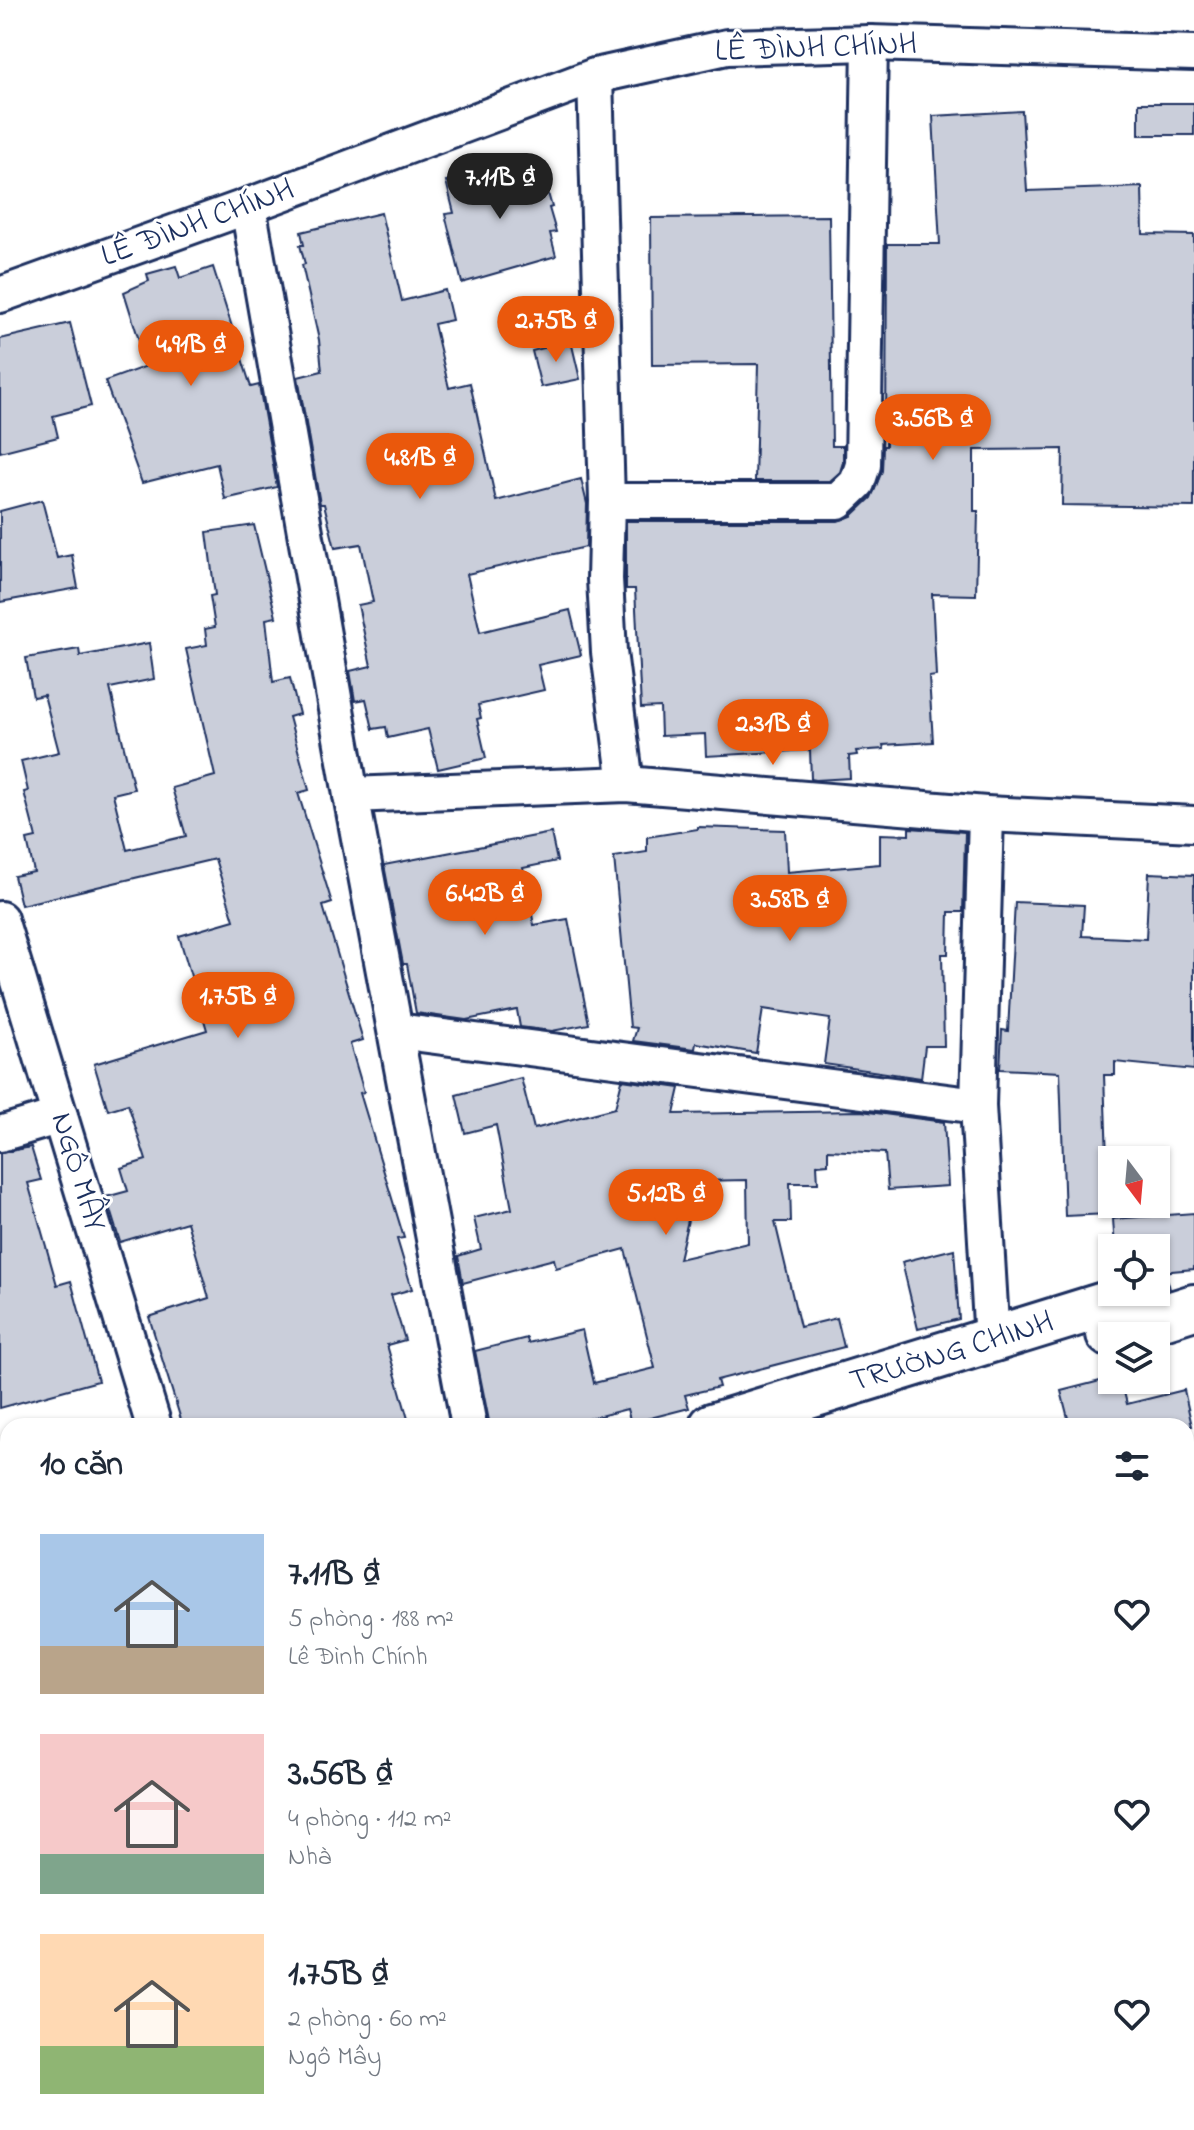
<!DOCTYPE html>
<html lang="vi">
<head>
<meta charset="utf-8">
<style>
	:root { --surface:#fff; --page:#f2f2f3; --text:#1f2937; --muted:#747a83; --accent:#ea580c }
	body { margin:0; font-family:"Indie Flower",sans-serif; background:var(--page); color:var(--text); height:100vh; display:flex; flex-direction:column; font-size:30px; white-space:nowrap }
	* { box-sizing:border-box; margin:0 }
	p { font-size:26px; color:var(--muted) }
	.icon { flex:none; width:44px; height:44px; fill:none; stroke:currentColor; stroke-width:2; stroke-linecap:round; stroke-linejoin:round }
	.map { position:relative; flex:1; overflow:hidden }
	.panel { position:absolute; left:0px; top:1418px; width:1194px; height:712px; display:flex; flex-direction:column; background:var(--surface); border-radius:24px 24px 0 0; box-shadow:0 2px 6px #0004 }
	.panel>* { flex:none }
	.needle { width:52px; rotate:164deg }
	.fabs { position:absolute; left:1098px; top:1146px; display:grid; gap:16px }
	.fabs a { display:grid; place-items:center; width:72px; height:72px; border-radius:0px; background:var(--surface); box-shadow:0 2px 6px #0004; font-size:40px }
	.price { position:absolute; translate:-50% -68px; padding:0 18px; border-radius:28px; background:var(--accent); color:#fff; font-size:26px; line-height:52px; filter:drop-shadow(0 2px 4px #0008) }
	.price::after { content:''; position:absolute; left:50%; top:48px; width:24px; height:18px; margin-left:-12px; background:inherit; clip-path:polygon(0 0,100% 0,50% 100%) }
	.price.active { background:#222; color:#fff }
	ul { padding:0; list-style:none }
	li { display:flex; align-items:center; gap:24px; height:200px; padding:0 40px }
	li span { display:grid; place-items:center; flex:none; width:224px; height:160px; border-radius:0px; color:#555 }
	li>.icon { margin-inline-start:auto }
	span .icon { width:96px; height:96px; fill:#fffc; stroke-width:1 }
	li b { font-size:34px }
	h2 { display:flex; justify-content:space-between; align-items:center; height:96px; padding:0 40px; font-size:34px }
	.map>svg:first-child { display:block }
	.building { fill:#caceda; stroke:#1b2f5e; stroke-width:2; fill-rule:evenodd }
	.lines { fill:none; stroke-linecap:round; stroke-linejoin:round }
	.street-casing { stroke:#1b2f5e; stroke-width:40 }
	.secondary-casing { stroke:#1b2f5e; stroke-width:50 }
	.street { stroke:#fff; stroke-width:34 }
	.secondary { stroke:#fff; stroke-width:44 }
	.labels { text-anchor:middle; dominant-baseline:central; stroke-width:6; stroke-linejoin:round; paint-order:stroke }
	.street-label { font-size:32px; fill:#1b2f5e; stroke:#fff }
</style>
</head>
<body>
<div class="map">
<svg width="1194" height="2130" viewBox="0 0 1194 2130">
	<rect width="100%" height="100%" fill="#fff"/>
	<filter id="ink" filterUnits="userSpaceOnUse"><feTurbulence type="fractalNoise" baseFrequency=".0125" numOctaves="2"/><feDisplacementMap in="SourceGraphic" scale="16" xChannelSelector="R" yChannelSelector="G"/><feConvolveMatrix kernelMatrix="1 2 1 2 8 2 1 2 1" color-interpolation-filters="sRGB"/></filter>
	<g filter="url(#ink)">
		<g class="building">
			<rect x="1139" y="103" width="55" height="32"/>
			<path d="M1022 111 1027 191 1142 187 1143 234 1194 235V507L1062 505 1063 449 974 450V511H978L976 595 932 594 936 676 929 677 933 742 883 745 884 749 856 751 857 755 849 756 850 778 816 780 811 779 810 750 706 756 705 734 661 736 660 707 641 708 635 589H626V521H838L852 516 871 498 882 471 883 446H886L887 244H940L933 116Z"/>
			<path d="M539 162 552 207 549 208 556 232 550 233 556 256 462 283 445 214 454 213 446 181 496 168 497 173Z"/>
			<path d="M381 213 402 301 445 290 452 320 434 324 449 388 470 383 496 501 581 479 587 504 586 547 467 574 480 632 570 610 581 655 538 665 544 690 478 705 481 718 477 719 486 758 438 769 428 729 388 738 386 727 373 729 366 699 355 701 350 671 371 666 358 605 373 602 361 544 335 548 324 504H320L298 377 322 371 319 340 302 265 305 264 300 245H304L301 232Z"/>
			<path d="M829 216 832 446H843V462L840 472 830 481H755L758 364 652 365 651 218Z"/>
			<path d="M176 266 180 278 213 267 251 387 259 385 277 487 225 499 217 464 142 483 105 381 147 366 124 292 149 281 147 274Z"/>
			<path d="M70 323 91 406 53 416 58 437 0 452V339Z"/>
			<path d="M571 341 580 379 541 387 532 351Z"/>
			<path d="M42 500 57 558 72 555 78 588 0 602V511Z"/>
			<path d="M254 525 276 617 266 619 273 682 290 678 299 714 289 717 309 790 298 793 332 903 323 906 363 1040 350 1044 364 1092 360 1093 404 1238 397 1239 412 1289 391 1295 405 1340 387 1345 410 1426H183L149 1317 209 1298 187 1222 120 1242 106 1197 128 1191 121 1168 146 1160 128 1104 108 1110 94 1064 207 1030 179 936 234 920 215 859 21 905 14 876 34 872 27 840 36 838 24 792 28 791 21 761 59 752 44 695 33 697 26 658 79 649 80 656 149 643 154 679 110 688 134 789 113 794 127 850 186 836 172 788 215 776 186 649 207 645 205 629 215 627 210 596 215 595 207 532Z"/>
			<path d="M698 827 785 830 787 872 880 864V834L909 835V828L965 832 963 912H949L948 954H942L944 1046H925L921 1078 824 1064 830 1019 763 1009 756 1053 696 1043 695 1049 633 1041 637 1028 630 1027 614 857 647 852V837L698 829Z"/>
			<path d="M551 833 557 861 523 868 534 925 568 919 589 1024 552 1031 520 1027 517 1010 466 1020 416 1013 407 964H403L384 865Z"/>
			<path d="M1149 873 1194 875V1070L1115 1062V1075H1104L1109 1214 1065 1216 1060 1072 1000 1069 1002 1030 1008 1031 1015 902 1084 905 1082 936 1146 939Z"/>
			<path d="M521 1078 534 1129 615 1108 622 1080 680 1088 674 1114 861 1111 944 1122 948 1186 888 1190 885 1153 828 1150V1164L817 1165 818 1183H790L791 1222H775L800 1327 837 1318 844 1347 717 1380 719 1387 685 1395 689 1408 631 1423 627 1409 561 1426H490L475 1351 527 1338 528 1343 582 1330 594 1383 655 1368 625 1249 556 1268 554 1259 463 1283 458 1256 481 1249 474 1218 512 1209 496 1125 465 1133 456 1095ZM747 1180 748 1243 679 1259 697 1181Z"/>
			<path d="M31 1147 41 1180 28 1183 57 1285 71 1281 98 1381 0 1408V1153Z"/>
			<path d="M1194 1213V1269L1160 1272 1156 1270V1248H1115L1113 1219Z"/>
			<path d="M954 1249 959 1319 918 1329 902 1262Z"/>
			<path d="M1104 1380H1121L1127 1404 1184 1390 1192 1426H1070L1061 1391Z"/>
		</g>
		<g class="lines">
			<defs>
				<g id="street">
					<path d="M595 76 607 501 605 579 609 652 626 784"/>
					<path d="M248 206 351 795 469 1426"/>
					<path d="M0 295 248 206 595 76 727 47 870 43 1194 53"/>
					<path d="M607 501H838L857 483 863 465 870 43"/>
					<path d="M351 795 626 784 986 814 1194 824"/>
					<path d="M986 814 978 1106 992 1341"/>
					<path d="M0 919 154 1426"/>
					<path d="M397 1031 978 1106"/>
					<path d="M0 1134 60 1116"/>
					<path d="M0 1471 8 1469"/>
				</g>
				<g id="secondary">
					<path d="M1109 1334 1194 1307"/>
					<path d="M712 1426 1146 1292"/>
					<path d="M0 1641 8 1638"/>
					<path d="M0 1675 8 1672"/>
				</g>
			</defs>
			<use href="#street" class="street-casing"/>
			<use href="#secondary" class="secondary-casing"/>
			<use href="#street" class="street"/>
			<use href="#secondary" class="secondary"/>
		</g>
	</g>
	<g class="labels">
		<g class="street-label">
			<text transform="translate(816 49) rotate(-2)">LÊ ĐÌNH CHÍNH</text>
			<text transform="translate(198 224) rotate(-20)">LÊ ĐÌNH CHÍNH</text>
			<text transform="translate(77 1172) rotate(73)">NGÔ MÂY</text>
			<text transform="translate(952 1353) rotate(-17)">TRƯỜNG CHINH</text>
		</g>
	</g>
</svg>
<div class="fabs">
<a><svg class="needle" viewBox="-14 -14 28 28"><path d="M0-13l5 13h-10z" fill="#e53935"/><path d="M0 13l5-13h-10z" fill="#747a83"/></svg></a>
<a><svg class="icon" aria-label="locate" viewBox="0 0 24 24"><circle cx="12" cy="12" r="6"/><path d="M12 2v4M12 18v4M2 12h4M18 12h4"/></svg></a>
<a><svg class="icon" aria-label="layers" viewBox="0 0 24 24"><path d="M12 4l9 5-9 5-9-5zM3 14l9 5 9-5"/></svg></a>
</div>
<b class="price active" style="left:500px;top:221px">7.11B ₫</b>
<b class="price" style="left:556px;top:364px">2.75B ₫</b>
<b class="price" style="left:191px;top:388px">4.91B ₫</b>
<b class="price" style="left:933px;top:462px">3.56B ₫</b>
<b class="price" style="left:420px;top:501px">4.81B ₫</b>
<b class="price" style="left:773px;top:767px">2.31B ₫</b>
<b class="price" style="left:485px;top:937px">6.42B ₫</b>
<b class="price" style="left:790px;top:943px">3.58B ₫</b>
<b class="price" style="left:238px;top:1040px">1.75B ₫</b>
<b class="price" style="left:666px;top:1237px">5.12B ₫</b>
<section class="panel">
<h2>10 căn<svg class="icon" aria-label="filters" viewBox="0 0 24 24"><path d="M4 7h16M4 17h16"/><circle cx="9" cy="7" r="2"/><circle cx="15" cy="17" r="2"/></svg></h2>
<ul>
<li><span style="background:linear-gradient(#a9c7e8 70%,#b9a48a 0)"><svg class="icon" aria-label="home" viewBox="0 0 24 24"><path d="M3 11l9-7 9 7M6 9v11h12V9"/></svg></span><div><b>7.11B ₫</b><p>5 phòng · 188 m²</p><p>Lê Đình Chính</p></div><svg class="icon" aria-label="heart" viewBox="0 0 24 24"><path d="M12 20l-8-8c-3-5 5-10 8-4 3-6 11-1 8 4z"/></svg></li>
<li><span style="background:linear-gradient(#f6c9c9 75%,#7fa58c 0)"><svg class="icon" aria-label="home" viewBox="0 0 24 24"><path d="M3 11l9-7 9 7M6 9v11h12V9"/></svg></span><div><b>3.56B ₫</b><p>4 phòng · 112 m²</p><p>Nhà</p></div><svg class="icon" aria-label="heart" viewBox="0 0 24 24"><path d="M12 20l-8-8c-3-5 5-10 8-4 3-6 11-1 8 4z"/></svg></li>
<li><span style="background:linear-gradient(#ffd9b3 70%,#8fb573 0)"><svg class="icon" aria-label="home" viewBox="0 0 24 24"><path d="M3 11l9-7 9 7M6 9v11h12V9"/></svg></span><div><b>1.75B ₫</b><p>2 phòng · 60 m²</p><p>Ngô Mây</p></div><svg class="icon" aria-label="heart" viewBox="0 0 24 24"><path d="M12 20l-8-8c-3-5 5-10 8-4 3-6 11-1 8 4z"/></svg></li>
</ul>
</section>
</div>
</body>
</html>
